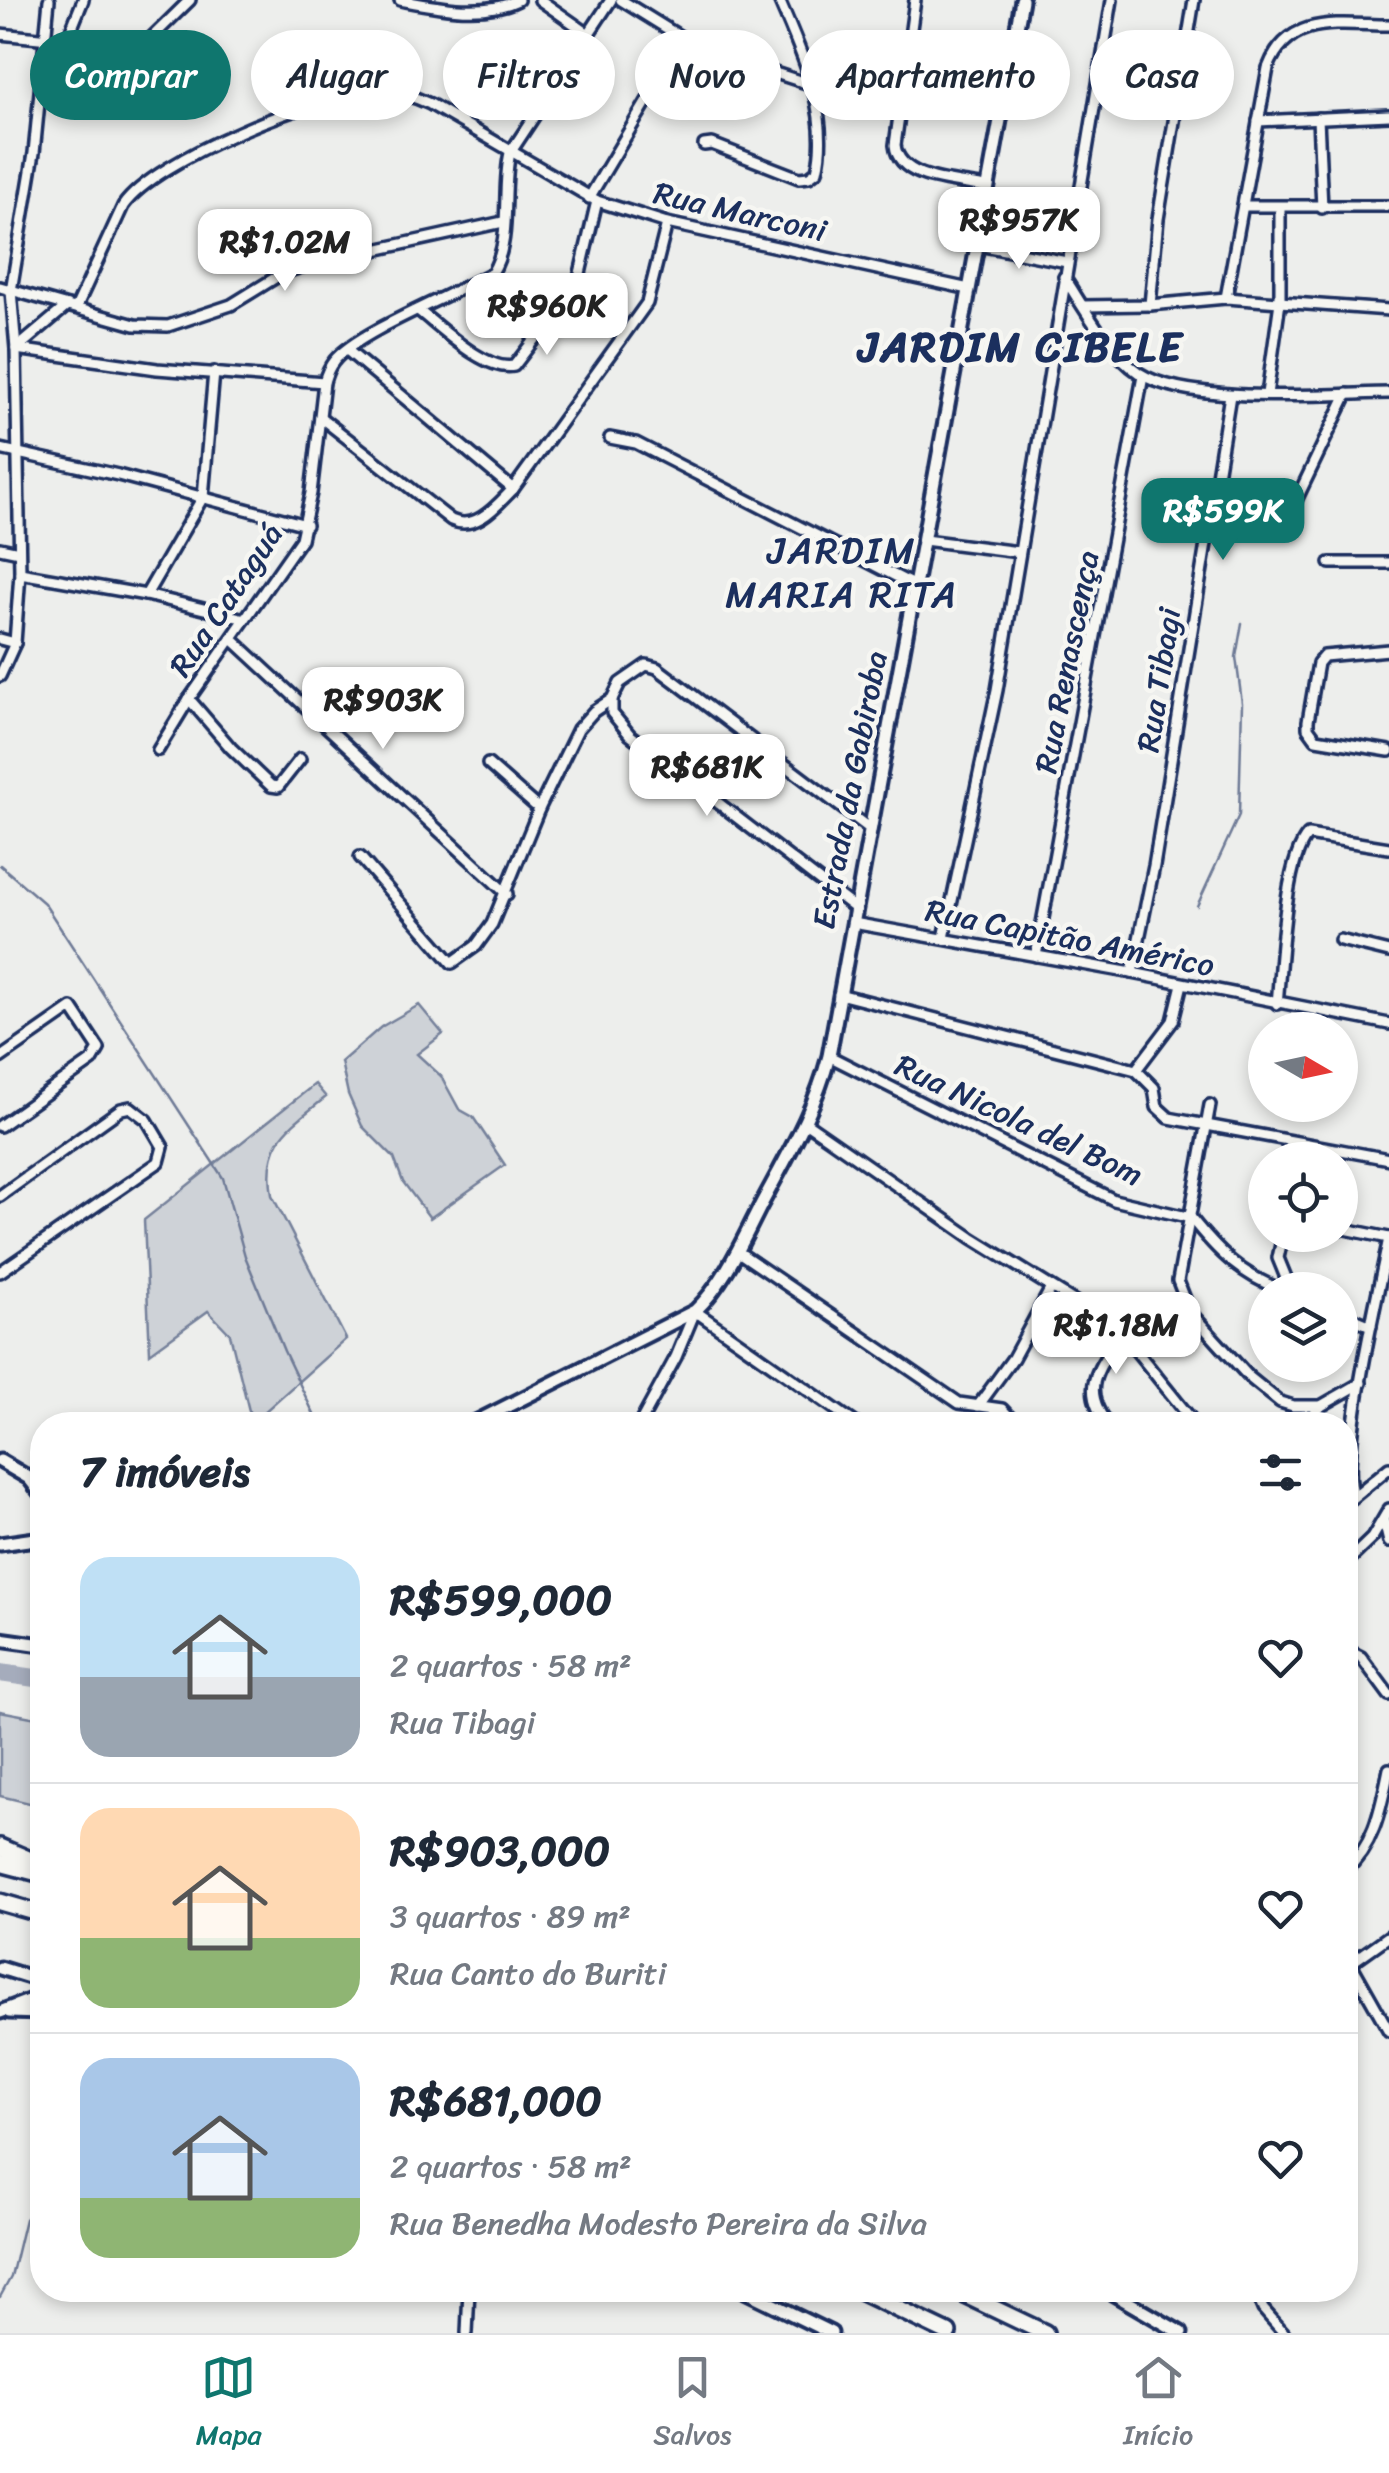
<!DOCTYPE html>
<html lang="pt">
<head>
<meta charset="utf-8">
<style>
	:root { --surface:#fff; --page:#f2f2f3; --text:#1f2937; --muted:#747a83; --line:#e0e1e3; --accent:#0f766e }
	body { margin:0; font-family:Sriracha,sans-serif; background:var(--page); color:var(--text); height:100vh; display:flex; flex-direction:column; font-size:38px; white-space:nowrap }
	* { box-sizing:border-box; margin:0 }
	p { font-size:32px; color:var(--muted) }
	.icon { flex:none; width:55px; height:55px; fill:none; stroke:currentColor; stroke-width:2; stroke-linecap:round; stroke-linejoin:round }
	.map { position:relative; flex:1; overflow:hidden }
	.side { position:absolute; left:30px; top:1412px; width:1328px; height:890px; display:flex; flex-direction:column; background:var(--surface); border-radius:40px; box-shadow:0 5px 15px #0003 }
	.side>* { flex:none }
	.banner { position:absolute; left:30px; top:30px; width:1330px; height:90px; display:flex; gap:20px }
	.needle { width:65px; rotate:99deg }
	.fabs { position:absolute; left:1248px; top:1012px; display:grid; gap:20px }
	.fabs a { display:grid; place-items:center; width:110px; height:110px; border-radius:50%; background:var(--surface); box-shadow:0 5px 15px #0003; font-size:50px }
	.price { position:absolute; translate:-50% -85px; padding:0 22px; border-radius:20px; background:#fff; color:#222; font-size:32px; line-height:65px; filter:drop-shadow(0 2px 5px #0008) }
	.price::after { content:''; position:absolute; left:50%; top:60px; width:30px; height:22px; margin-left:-15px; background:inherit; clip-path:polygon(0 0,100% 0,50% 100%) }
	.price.on { background:var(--accent); color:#fff }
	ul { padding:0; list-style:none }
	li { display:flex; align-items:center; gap:30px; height:250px; padding:0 50px }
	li+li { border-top:2px solid var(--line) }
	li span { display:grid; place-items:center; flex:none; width:280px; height:200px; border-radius:30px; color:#555 }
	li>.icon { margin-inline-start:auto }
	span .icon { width:120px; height:120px; fill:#fffc; stroke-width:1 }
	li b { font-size:42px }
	h2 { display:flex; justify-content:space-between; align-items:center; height:120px; padding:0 50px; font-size:42px }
	.tag { padding:0 35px; border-radius:45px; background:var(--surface); box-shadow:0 5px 15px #0003; font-size:35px; line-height:90px }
	.tag.on { background:var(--accent); color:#fff }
	.menu { display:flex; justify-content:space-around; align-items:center; height:140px; border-top:2px solid var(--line); background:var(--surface); font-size:28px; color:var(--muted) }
	.menu a { display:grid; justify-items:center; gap:5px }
	.menu .on { color:var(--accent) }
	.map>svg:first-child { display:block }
	.green { fill:#ced2d7; stroke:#74809a; stroke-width:2.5 }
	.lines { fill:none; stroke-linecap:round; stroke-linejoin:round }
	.stream { stroke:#6e7a96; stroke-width:2.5 }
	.river { stroke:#a5acbc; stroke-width:18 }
	.street-casing { stroke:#1b2f5e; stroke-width:16 }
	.secondary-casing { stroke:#1b2f5e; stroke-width:19 }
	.highway-casing { stroke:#1b2f5e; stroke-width:22 }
	.street { stroke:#f6f6f2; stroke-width:9 }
	.secondary { stroke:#f6f6f2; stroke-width:11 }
	.highway { stroke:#f6f6f2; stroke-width:15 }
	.labels { text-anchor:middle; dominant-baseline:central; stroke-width:9; stroke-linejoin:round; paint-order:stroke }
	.street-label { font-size:32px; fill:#1b2f5e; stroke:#f6f6f2 }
	.quarter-label { font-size:38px; letter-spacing:2.5px; fill:#1b2f5e; stroke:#f6f6f2 }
	.district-label { font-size:42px; font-weight:bold; letter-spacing:2.5px; fill:#1b2f5e; stroke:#f6f6f2 }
</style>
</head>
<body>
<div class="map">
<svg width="1389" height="2333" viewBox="0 0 1389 2333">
	<rect width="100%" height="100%" fill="#edeeec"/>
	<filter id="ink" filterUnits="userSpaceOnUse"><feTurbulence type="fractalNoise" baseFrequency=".01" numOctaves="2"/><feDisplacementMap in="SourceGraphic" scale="20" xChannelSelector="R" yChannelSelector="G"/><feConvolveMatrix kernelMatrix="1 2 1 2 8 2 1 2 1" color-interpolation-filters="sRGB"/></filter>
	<g filter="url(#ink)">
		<g class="green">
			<path d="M419 1005 443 1034 417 1054 441 1076 459 1109 473 1117 505 1165 430 1218 403 1182 394 1158 362 1126 348 1094 341 1062 381 1027Z"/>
			<path d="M315 1084 326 1097C288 1128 263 1141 272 1195L346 1339 252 1423 230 1334 208 1311 150 1353 144 1220Z"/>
			<path d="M0 1711 42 1719V1806L0 1796Z"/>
		</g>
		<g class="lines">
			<g class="stream">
				<path d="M0 865 44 903 223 1178 245 1256 284 1351 319 1425"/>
				<path d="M1197 906 1239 815 1242 703 1236 657 1242 623"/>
				<path d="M0 2297 11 2277 25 2219 42 2202"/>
			</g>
			<path class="river" d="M0 1673 42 1679"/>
			<defs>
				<g id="street">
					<path d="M400 0C437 7 483 17 518 0"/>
					<path d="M540 0 587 33"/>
					<path d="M621 0 684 39 726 57 812 85"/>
					<path d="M915 0 895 145C899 181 957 181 986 187"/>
					<path d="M0 34 137 48 144 45 190 0"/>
					<path d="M67 40 83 0"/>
					<path d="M1318 118 1322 208"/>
					<path d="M1258 121 1389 115"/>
					<path d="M704 145 712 144 799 178 809 177 817 171C831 113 801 52 779 0"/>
					<path d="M589 198 684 39"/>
					<path d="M1243 206H1389"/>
					<path d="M978 245 1067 262"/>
					<path d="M1064 277C1085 309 1107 351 1139 373 1188 405 1328 394 1389 393"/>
					<path d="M0 287 135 325 168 326 231 305 283 273 311 264 503 222"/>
					<path d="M1226 298 1268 68C1289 13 1340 25 1389 25"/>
					<path d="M1150 305 1158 219 1194 0"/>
					<path d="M1083 306 1150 305 1226 298 1389 310"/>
					<path d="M76 308 123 206C155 159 320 92 378 91 397 91 413 96 430 104L597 201 667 223 969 289"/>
					<path d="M419 311C441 328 486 372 514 366L578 282 597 201"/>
					<path d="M16 349 157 369 324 382"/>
					<path d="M16 349 67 306"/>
					<path d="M347 350 513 489"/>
					<path d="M1267 394 1280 302V207"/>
					<path d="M320 417 451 520C476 532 497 505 513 489L647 303 667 223"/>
					<path d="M610 438 636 443 917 587"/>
					<path d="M0 449 118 475 306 525"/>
					<path d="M1212 514 1282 516 1290 513 1347 394"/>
					<path d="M924 540 1019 552"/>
					<path d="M0 548 19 552"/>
					<path d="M1330 563H1389"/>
					<path d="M20 573 146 595 245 619"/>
					<path d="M146 595 203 497 214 372"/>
					<path d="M0 639 15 643"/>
					<path d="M232 639 507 894"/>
					<path d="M1389 650 1324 656 1318 663 1308 721V728L1316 739 1389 751"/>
					<path d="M0 676 15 643 20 573 16 349 11 291 34 153 49 0"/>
					<path d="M189 699 231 748 271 786 278 787 300 759"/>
					<path d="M612 699V713L630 735 856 909"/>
					<path d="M158 750 189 699 301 539 311 493 324 382C326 375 329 367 334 361 357 332 455 294 492 273 513 240 501 190 510 153L611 0"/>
					<path d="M488 764 539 809"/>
					<path d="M360 857 452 963 476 946 492 924 539 809 578 729 594 711 612 699 620 683 646 665 657 668 870 829"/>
					<path d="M853 923 1132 973 1389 1024"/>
					<path d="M944 938 997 690 1112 0"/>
					<path d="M1340 940 1389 952"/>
					<path d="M1036 956 1143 376"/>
					<path d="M1132 973 1154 866 1230 395"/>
					<path d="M839 994 1136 1070"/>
					<path d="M1277 1004C1281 966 1284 860 1308 835L1389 848"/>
					<path d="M829 1056 1114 1200 1191 1218"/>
					<path d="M0 1058 72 1008 99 1049 92 1061 0 1126"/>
					<path d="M1136 1070 1154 1088 1157 1107 1169 1118 1389 1159"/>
					<path d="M1136 1070 1173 1021 1182 984"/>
					<path d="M1210 1105 1178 1281 1190 1312 1249 1377 1280 1402 1293 1406H1321L1361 1383"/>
					<path d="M805 1122 972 1238 1111 1324 1121 1332 1196 1425"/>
					<path d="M0 1196 121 1109 130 1107 147 1120 163 1147 159 1162 0 1272"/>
					<path d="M1191 1218C1218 1252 1241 1275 1282 1290"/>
					<path d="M1340 1228 1389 1238"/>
					<path d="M1283 1235 1278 1258 1291 1290"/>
					<path d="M737 1251 959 1403 1002 1409 1017 1425"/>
					<path d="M1340 1313 1371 1326"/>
					<path d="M978 1406 1013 1358 1051 1288"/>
					<path d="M639 1425 676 1357 695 1311 858 1425"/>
					<path d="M1108 1425C1078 1386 1100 1369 1121 1332"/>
					<path d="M1305 1425 1321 1406"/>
					<path d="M1354 1495C1338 1461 1380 1284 1389 1238"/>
					<path d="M1345 1504 1389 1468"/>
					<path d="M1384 1521 1389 1542"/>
					<path d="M1345 1564 1372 1538 1389 1509"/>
					<path d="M1345 1649 1361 1657 1389 1695"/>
					<path d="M1345 1871C1375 1845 1381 1807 1389 1769"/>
					<path d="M1345 1953 1389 2031"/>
					<path d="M1351 1963 1389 1936"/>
					<path d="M1255 2290 1263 2309 1284 2333"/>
					<path d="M467 2333 469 2290"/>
				</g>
				<g id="secondary">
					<path d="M470 1425 695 1311C725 1282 742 1242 761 1205 787 1156 815 1110 829 1056L1022 0"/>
					<path d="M0 1461 29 1478 42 1495"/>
					<path d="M0 1544 42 1538"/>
					<path d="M0 1639 42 1645"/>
					<path d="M0 1968 42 1981"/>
					<path d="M0 2012 42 1996"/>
					<path d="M9 2012 42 2013"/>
					<path d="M743 2290 831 2333"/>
					<path d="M1107 2290 1181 2333"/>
				</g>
				<g id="highway">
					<path d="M0 1847 42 1865"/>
					<path d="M0 1863 42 1874"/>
					<path d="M0 1902 42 1914"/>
					<path d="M858 2290 948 2333"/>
					<path d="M955 2290 1045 2333"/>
				</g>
			</defs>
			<use href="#street" class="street-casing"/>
			<use href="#secondary" class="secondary-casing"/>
			<use href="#highway" class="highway-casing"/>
			<use href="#street" class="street"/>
			<use href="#secondary" class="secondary"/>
			<use href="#highway" class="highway"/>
		</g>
	</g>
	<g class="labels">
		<g class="street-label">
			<text transform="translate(740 212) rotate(13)">Rua Marconi</text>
			<text transform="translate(226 600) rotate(-56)">Rua Cataguá</text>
			<text transform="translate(1067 662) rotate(-79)">Rua Renascença</text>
			<text transform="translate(1159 680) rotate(-81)">Rua Tibagi</text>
			<text transform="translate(850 790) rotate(-79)">Estrada da Gabiroba</text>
			<text transform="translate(1070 938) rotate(11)">Rua Capitão Américo</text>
			<text transform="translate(1019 1120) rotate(25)">Rua Nicola del Bom</text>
		</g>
		<g class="quarter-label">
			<text x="842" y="550">JARDIM<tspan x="842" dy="44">MARIA RITA</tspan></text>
		</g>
		<g class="district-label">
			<text x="1021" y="347">JARDIM CIBELE</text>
		</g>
	</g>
</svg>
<div class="fabs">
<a><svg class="needle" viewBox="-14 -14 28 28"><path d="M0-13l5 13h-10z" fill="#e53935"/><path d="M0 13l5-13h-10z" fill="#747a83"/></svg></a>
<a><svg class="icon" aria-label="locate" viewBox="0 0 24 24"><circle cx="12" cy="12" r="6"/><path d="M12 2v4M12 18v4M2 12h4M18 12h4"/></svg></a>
<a><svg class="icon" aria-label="layers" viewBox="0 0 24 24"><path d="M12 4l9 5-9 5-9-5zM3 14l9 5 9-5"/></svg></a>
</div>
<b class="price" style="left:1019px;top:272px">R$957K</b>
<b class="price" style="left:285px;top:294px">R$1.02M</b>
<b class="price" style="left:547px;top:358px">R$960K</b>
<b class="price on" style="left:1223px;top:563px">R$599K</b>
<b class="price" style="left:383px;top:752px">R$903K</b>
<b class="price" style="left:707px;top:819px">R$681K</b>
<b class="price" style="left:1116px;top:1377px">R$1.18M</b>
<div class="banner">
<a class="tag on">Comprar</a>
<a class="tag">Alugar</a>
<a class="tag">Filtros</a>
<a class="tag">Novo</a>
<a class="tag">Apartamento</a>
<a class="tag">Casa</a>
</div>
<section class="side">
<h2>7 imóveis<svg class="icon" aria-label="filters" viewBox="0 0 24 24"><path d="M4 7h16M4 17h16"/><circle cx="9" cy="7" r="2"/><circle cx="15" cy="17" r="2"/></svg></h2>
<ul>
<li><span style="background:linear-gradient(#bfe0f5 60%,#9aa5b1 0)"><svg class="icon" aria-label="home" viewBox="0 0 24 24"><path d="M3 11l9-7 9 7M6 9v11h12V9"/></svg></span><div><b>R$599,000</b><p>2 quartos · 58 m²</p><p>Rua Tibagi</p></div><svg class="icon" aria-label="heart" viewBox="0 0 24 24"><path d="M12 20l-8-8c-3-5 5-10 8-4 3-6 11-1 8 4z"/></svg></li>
<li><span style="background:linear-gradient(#ffd9b3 65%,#8fb573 0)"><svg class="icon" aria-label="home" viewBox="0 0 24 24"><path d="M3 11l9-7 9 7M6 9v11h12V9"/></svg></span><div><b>R$903,000</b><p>3 quartos · 89 m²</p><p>Rua Canto do Buriti</p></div><svg class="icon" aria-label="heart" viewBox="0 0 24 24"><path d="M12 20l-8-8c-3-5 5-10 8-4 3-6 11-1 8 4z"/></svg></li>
<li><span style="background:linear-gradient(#a9c7e8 70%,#8fb573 0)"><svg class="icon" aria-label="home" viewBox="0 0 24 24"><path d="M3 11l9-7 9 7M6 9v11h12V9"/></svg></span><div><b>R$681,000</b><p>2 quartos · 58 m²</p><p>Rua Benedha Modesto Pereira da Silva</p></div><svg class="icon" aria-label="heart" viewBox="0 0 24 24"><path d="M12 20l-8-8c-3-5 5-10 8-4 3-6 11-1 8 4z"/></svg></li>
</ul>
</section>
</div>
<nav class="menu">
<a class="on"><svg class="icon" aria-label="map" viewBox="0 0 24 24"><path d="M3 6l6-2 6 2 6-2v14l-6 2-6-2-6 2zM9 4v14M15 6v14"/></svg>Mapa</a>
<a><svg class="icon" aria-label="saved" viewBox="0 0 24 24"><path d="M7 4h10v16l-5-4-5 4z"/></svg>Salvos</a>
<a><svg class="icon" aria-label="home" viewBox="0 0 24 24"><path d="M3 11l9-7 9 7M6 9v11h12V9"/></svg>Início</a>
</nav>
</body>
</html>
